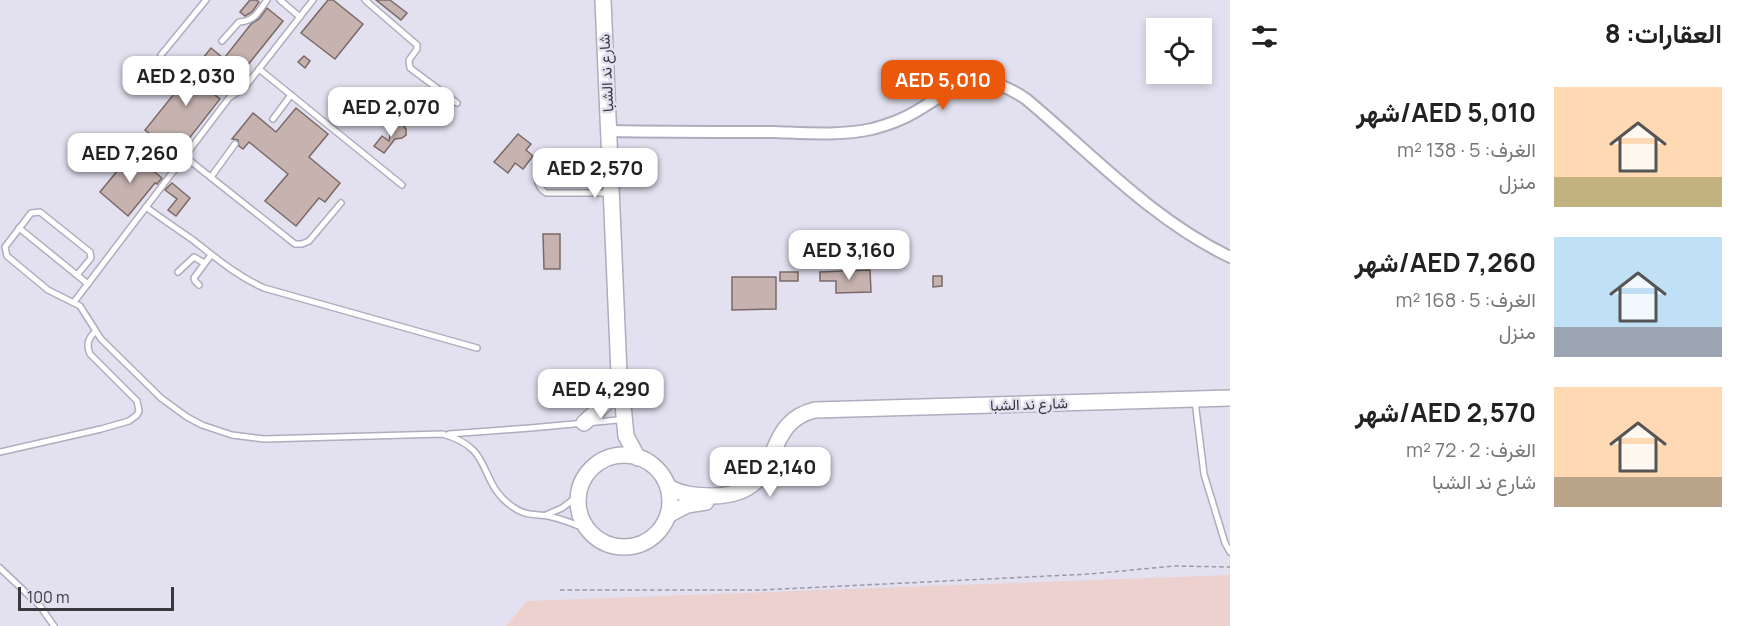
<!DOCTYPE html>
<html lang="ar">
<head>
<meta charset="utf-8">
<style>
	:root { --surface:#fff; --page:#f6f6f6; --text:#222; --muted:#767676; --accent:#ea580c }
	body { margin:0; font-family:Manrope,Vazirmatn,sans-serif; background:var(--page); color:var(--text); direction:rtl; height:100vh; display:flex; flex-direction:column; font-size:22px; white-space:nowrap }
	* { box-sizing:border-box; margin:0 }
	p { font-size:20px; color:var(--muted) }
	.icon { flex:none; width:33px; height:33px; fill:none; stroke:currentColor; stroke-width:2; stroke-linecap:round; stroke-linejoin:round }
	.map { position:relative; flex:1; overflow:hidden; direction:ltr }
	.drawer { display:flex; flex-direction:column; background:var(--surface); width:510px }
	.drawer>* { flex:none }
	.fabs { position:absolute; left:1146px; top:18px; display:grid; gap:12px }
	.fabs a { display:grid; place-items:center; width:66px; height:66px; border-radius:0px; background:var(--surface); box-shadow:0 3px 9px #0003; font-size:30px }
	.scale { position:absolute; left:18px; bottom:15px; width:156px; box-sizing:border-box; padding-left:6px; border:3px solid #39383e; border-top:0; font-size:16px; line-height:21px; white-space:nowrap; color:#39383e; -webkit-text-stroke:4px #e3e0f0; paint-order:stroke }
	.price { position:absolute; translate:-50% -51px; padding:0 14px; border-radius:12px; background:#fff; color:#222; font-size:20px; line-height:39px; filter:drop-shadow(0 2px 3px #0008) }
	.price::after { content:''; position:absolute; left:50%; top:36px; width:18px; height:14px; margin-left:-9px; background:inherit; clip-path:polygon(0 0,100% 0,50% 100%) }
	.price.current { background:var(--accent); color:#fff }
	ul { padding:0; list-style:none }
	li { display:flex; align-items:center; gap:18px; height:150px; padding:0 18px }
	li span { display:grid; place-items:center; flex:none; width:168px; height:120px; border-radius:0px; color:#555 }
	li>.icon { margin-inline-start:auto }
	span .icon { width:72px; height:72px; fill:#fffc; stroke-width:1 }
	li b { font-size:26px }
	h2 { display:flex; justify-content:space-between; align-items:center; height:72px; padding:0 18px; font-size:26px }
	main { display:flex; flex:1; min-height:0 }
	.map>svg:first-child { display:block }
	.industrial { fill:#ecd1cf }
	.building { fill:#c6b3b0; stroke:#7a6967; stroke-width:1.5 }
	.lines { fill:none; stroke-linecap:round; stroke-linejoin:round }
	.lane-casing { stroke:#afadbd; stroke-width:8 }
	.street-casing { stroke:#afadbd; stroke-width:14 }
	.secondary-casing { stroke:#afadbd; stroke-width:18 }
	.path { stroke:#9b99a5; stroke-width:1.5; stroke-dasharray:4.5 3; stroke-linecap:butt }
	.lane { stroke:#fff; stroke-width:5 }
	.street { stroke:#fff; stroke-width:10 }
	.secondary { stroke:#fff; stroke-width:15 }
	.labels { text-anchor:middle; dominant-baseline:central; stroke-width:5; stroke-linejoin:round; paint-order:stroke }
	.street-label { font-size:15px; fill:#39383e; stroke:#e3e0f0 }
</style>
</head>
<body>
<main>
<section class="drawer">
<h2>العقارات: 8<svg class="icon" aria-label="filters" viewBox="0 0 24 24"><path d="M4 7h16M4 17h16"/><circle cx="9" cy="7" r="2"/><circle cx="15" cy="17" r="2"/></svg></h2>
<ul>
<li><span style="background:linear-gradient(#ffd9b3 75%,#c2b280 0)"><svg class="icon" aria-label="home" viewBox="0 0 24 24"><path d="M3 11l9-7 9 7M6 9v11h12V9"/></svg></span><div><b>AED 5,010/شهر</b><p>الغرف: 5 · 138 m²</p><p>منزل</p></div></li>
<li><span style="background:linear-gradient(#bfe0f5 75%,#9aa5b1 0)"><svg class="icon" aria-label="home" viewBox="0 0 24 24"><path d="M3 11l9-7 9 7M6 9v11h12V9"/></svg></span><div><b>AED 7,260/شهر</b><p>الغرف: 5 · 168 m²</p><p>منزل</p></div></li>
<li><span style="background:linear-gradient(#ffd9b3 75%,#b9a48a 0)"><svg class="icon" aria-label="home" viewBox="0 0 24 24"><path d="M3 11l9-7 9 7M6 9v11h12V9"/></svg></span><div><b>AED 2,570/شهر</b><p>الغرف: 2 · 72 m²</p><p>شارع ند الشبا</p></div></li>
</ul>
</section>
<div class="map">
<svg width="1230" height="626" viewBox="0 0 1230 626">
	<rect width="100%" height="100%" fill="#e3e0f0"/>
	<path class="industrial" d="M1230 575V626H506L527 601Z"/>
	<g class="building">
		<path d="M250 0H256L259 2 252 12 245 16 240 12Z"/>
		<path d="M328 0H333L363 24 335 59 301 33Z"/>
		<path d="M376 0H390L407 13 401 20Z"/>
		<path d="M267 8 283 21 243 71 225 57 251 24 259 19Z"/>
		<path d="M211 48 222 57 201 84 220 99 177 154 145 130Z"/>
		<path d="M304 56 310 61 305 68 298 62Z"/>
		<path d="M296 108 328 134 309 157 340 183 325 202 319 198 296 226 265 201 288 174 249 142 243 149 239 146 238 140 232 139 253 113 276 132Z"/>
		<path d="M396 124 403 125 406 129V135L402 138 395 139 384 153 374 146 382 136 389 141 391 129Z"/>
		<path d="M518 134 531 144 526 150 533 156 523 169 515 163 508 173 494 162Z"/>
		<path d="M132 153 162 178 157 184 155 183 128 216 100 192Z"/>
		<path d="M172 183 190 198 176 216 168 210 177 199 165 190Z"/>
		<path d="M543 234H560V269H544Z"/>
		<path d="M870 270 871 292 836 293V281H820V272Z"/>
		<rect x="780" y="272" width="18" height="9"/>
		<path d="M933 276H942V286L933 287Z"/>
		<path d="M732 277H776V309L732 310Z"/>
	</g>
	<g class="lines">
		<defs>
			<g id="lane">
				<path d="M280 0 300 17"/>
				<path d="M365 0 417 45V49L409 60 410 68 457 103"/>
				<path d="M222 41 239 22C255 21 258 12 267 0"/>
				<path d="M161 55 206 0"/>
				<path d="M259 69 402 185"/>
				<path d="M212 79 232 95"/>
				<path d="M273 119 291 95"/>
				<path d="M140 137 178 166"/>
				<path d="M541 154C538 169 532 184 546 193H609"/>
				<path d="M184 156 295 244H302L309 241 341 203"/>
				<path d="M211 177 235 144"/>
				<path d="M146 207C161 218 177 229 193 240 216 258 237 276 264 288L477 348"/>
				<path d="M19 228 88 284"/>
				<path d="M178 272 194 257 204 263"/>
				<path d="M77 275 91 258 90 252 40 212 31 213 5 247 7 256 48 290 80 306 101 339 161 398 187 417 202 425 232 435 264 439 442 434C496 448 476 482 513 507 525 516 535 514 548 516 562 519 575 524 588 530"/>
				<path d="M199 285 195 281 194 278 211 255"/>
				<path d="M74 302 229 98 245 87 313 0"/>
				<path d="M1195 401 1204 474 1225 543 1230 552"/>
				<path d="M449 434 530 428 618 420"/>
				<path d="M0 452 101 429 129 421 137 415 139 411 137 401 90 354C86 345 88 338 95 332"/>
				<path d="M546 515 562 508 578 496"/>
				<path d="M0 568 40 606 54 626"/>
			</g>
			<path id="street" d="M609 131C663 132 718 132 773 132 805 133 840 136 872 129 887 125 902 120 915 112 957 87 978 66 1026 99 1092 154 1151 219 1230 257"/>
			<g id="secondary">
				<path d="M603 0 620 397 623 405 626 436 638 458"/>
				<path d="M584 423 609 400 620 382"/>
				<circle cx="624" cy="501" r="46"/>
				<path d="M668 487C683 495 696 496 713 496 790 494 756 424 815 410L1230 398"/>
				<path d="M668 515 687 505 706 502"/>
			</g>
		</defs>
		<use href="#lane" class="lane-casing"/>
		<use href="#street" class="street-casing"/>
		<use href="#secondary" class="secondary-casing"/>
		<path class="path" d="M560 590H761L1090 574 1174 566 1230 567"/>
		<use href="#lane" class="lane"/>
		<use href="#street" class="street"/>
		<use href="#secondary" class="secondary"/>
	</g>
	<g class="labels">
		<g class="street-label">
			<text transform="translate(606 73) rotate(-93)">شارع ند الشبا</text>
			<text transform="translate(1029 404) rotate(-2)">شارع ند الشبا</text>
		</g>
	</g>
</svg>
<div class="fabs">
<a><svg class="icon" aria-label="locate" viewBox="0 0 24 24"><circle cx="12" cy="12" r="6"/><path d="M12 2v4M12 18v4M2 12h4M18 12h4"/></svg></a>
</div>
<div class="scale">100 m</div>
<b class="price" style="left:186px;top:107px">AED 2,030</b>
<b class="price current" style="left:943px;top:111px">AED 5,010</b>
<b class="price" style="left:391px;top:138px">AED 2,070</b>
<b class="price" style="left:130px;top:184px">AED 7,260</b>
<b class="price" style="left:595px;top:199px">AED 2,570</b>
<b class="price" style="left:849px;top:281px">AED 3,160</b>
<b class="price" style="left:601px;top:420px">AED 4,290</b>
<b class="price" style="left:770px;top:498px">AED 2,140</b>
</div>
</main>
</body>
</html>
